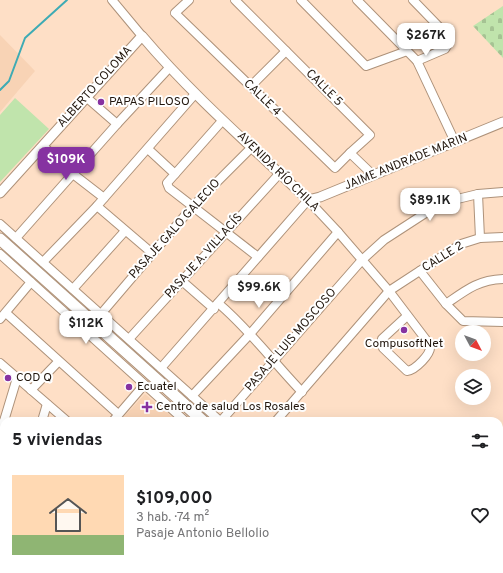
<!DOCTYPE html>
<html lang="es">
<head>
<meta charset="utf-8">
<style>
	:root { --surface:#fff; --page:#f6f6f6; --text:#202124; --muted:#757577; --accent:#8632a1 }
	body { margin:0; font-family:Overpass,sans-serif; background:var(--page); color:var(--text); height:100vh; display:flex; flex-direction:column; font-size:15px; white-space:nowrap }
	* { box-sizing:border-box; margin:0 }
	p { font-size:13px; color:var(--muted) }
	.icon { flex:none; width:22px; height:22px; fill:none; stroke:currentColor; stroke-width:2; stroke-linecap:round; stroke-linejoin:round }
	.map { position:relative; flex:1; overflow:hidden }
	.side { position:absolute; left:0px; top:417px; width:503px; height:156px; display:flex; flex-direction:column; background:var(--surface); border-radius:12px 12px 0 0; box-shadow:0 4px 16px #0002 }
	.side>* { flex:none }
	.needle { width:26px; rotate:131deg }
	.controls { position:absolute; left:455px; top:325px; display:grid; gap:8px }
	.controls a { display:grid; place-items:center; width:36px; height:36px; border-radius:50%; background:var(--surface); box-shadow:0 4px 16px #0002; font-size:20px }
	.price { position:absolute; translate:-50% -34px; padding:0 9px; border-radius:8px; background:#fff; color:#222; font-size:13px; line-height:26px; filter:drop-shadow(0 1px 2px #0008) }
	.price::after { content:''; position:absolute; left:50%; top:24px; width:12px; height:9px; margin-left:-6px; background:inherit; clip-path:polygon(0 0,100% 0,50% 100%) }
	.price.active { background:var(--accent); color:#fff }
	ul { padding:0; list-style:none }
	li { display:flex; align-items:center; gap:12px; height:100px; padding:0 12px }
	li span { display:grid; place-items:center; flex:none; width:112px; height:80px; border-radius:0px; color:#555 }
	li>.icon { margin-inline-start:auto }
	span .icon { width:48px; height:48px; fill:#fffc; stroke-width:1 }
	li b { font-size:17px }
	h2 { display:flex; justify-content:space-between; align-items:center; height:48px; padding:0 12px; font-size:17px }
	.map>svg:first-child { display:block }
	.built { fill:#f8d3b5 }
	.green { fill:#c0e4ac }
	.cemetery { fill:url(#cemetery-stones) }
	.lines { fill:none; stroke-linecap:round; stroke-linejoin:round }
	.stream { stroke:#3eabb4; stroke-width:2 }
	.minor-casing { stroke:#ae927a; stroke-width:10 }
	.tertiary-casing { stroke:#ae927a; stroke-width:11 }
	.secondary-casing { stroke:#ae927a; stroke-width:13 }
	.minor { stroke:#fff; stroke-width:8 }
	.tertiary { stroke:#fff; stroke-width:9 }
	.secondary { stroke:#fff; stroke-width:11 }
	.poi-dot { fill:#8632a1; stroke:#fff; stroke-width:1.5 }
	.labels { text-anchor:middle; dominant-baseline:central; stroke-width:4; stroke-linejoin:round; paint-order:stroke }
	.street-label { font-size:12px; fill:#21160d; stroke:#fff }
	.poi-label { font-size:12px; fill:#21160d; stroke:#fff; text-anchor:start }
</style>
</head>
<body>
<div class="map">
<svg width="503" height="573" viewBox="0 0 503 573">
	<defs>
		<pattern id="cemetery-stones" width="16" height="16" patternUnits="userSpaceOnUse"><rect width="16" height="16" fill="#c0e4ac"/><path d="M2 7V4a2 2 0 0 1 4 0v3zM10 15v-3a2 2 0 0 1 4 0v3z" fill="#a5c393"/></pattern>
	</defs>
	<rect width="100%" height="100%" fill="#fedfc6"/>
	<g class="built">
		<path d="M0 35 35 71 0 112Z"/>
		<path d="M145 394 177 421H120Z"/>
	</g>
	<g class="green">
		<path d="M15 98 49 129 0 182V115Z"/>
		<path d="M105 569H179L186 571V573H104Z"/>
	</g>
	<path class="cemetery" d="M503 6V58L473 26Z"/>
	<g class="lines">
		<path class="stream" d="M0 90 9 81 25 38 67 0"/>
		<defs>
			<g id="minor">
				<path d="M112 0 142 36"/>
				<path d="M189 0 175 13 335 168 350 153"/>
				<path d="M235 0 370 135 350 153 373 175"/>
				<path d="M301 0 366 66 407 51"/>
				<path d="M357 0 417 61 455 142"/>
				<path d="M413 0 446 34 449 42 445 49 417 61"/>
				<path d="M251 86 286 51"/>
				<path d="M86 97 117 124"/>
				<path d="M43 146 73 174 104 198"/>
				<path d="M148 149 175 174 167 183 169 188 258 257"/>
				<path d="M175 174 222 121"/>
				<path d="M478 194 480 238"/>
				<path d="M97 206 152 253"/>
				<path d="M0 224 220 421"/>
				<path d="M16 238 117 124 169 68"/>
				<path d="M0 254 185 421"/>
				<path d="M43 262 97 206 195 94"/>
				<path d="M420 271 446 304 463 321 503 322"/>
				<path d="M182 281 214 309"/>
				<path d="M73 289 125 231"/>
				<path d="M218 303C249 329 274 363 302 392"/>
				<path d="M446 304C466 290 478 280 503 279"/>
				<path d="M6 313 118 414"/>
				<path d="M101 314 193 206 252 147"/>
				<path d="M0 319 31 282"/>
				<path d="M129 339 280 173"/>
				<path d="M0 363 67 421"/>
				<path d="M161 368 308 200 338 232 389 291 430 345C432 354 415 370 407 371L383 348 381 343 382 339 407 316"/>
				<path d="M31 390 58 362"/>
				<path d="M192 396 250 334 338 232"/>
				<path d="M4 421 17 378"/>
				<path d="M42 421 47 404"/>
				<path d="M113 421 144 385"/>
				<path d="M221 421 362 260 384 240 441 203 478 194 503 192"/>
				<path d="M276 421 389 291 461 244 480 238 503 237"/>
				<path d="M0 434 4 421"/>
				<path d="M0 470 4 471"/>
				<path d="M257 569V573"/>
				<path d="M226 573 227 569"/>
				<path d="M370 573 371 569"/>
				<path d="M449 573 450 569"/>
			</g>
			<path id="tertiary" d="M0 193 142 36C192 95 251 146 308 200L320 197 503 122"/>
			<g id="secondary">
				<path d="M0 239 203 421"/>
				<path d="M499 546 503 545"/>
				<path d="M302 569V573"/>
				<path d="M482 569 488 573"/>
				<path d="M320 573V569"/>
			</g>
		</defs>
		<use href="#minor" class="minor-casing"/>
		<use href="#tertiary" class="tertiary-casing"/>
		<use href="#secondary" class="secondary-casing"/>
		<use href="#minor" class="minor"/>
		<use href="#tertiary" class="tertiary"/>
		<use href="#secondary" class="secondary"/>
	</g>
	<g class="poi-dot">
		<circle cx="101" cy="102" r="4"/>
		<circle cx="404" cy="330" r="4"/>
		<circle cx="8" cy="378" r="4"/>
		<circle cx="129" cy="387" r="4"/>
		<path d="M145 401h4v4h4v4h-4v4h-4v-4h-4v-4h4z"/>
	</g>
	<g class="labels">
		<g class="street-label">
			<text transform="translate(95 87) rotate(-48)">ALBERTO COLOMA</text>
			<text transform="translate(324 88) rotate(45)">CALLE 5</text>
			<text transform="translate(262 98) rotate(44)">CALLE 4</text>
			<text transform="translate(406 162) rotate(-22)">JAIME ANDRADE MARIN</text>
			<text transform="translate(278 172) rotate(44)">AVENIDA RÍO CHILA</text>
			<text transform="translate(175 229) rotate(-48)">PASAJE GALO GALECIO</text>
			<text transform="translate(204 256) rotate(-48)">PASAJE A. VILLACÍS</text>
			<text transform="translate(443 257) rotate(-32)">CALLE 2</text>
			<text transform="translate(291 340) rotate(-49)">PASAJE LUIS MOSCOSO</text>
		</g>
		<g class="poi-label">
			<text x="109" y="102">PAPAS PILOSO</text>
			<text x="404" y="344" text-anchor="middle">CompusoftNet</text>
			<text x="16" y="378">COD Q</text>
			<text x="137" y="387">Ecuatel</text>
			<text x="156" y="407">Centro de salud Los Rosales</text>
		</g>
	</g>
</svg>
<div class="controls">
<a><svg class="needle" viewBox="-14 -14 28 28"><path d="M0-13l5 13h-10z" fill="#e53935"/><path d="M0 13l5-13h-10z" fill="#757577"/></svg></a>
<a><svg class="icon" aria-label="layers" viewBox="0 0 24 24"><path d="M12 4l9 5-9 5-9-5zM3 14l9 5 9-5"/></svg></a>
</div>
<b class="price" style="left:426px;top:57px">$267K</b>
<b class="price active" style="left:66px;top:181px">$109K</b>
<b class="price" style="left:430px;top:222px">$89.1K</b>
<b class="price" style="left:259px;top:309px">$99.6K</b>
<b class="price" style="left:86px;top:345px">$112K</b>
<section class="side">
<h2>5 viviendas<svg class="icon" aria-label="filters" viewBox="0 0 24 24"><path d="M4 7h16M4 17h16"/><circle cx="9" cy="7" r="2"/><circle cx="15" cy="17" r="2"/></svg></h2>
<ul>
<li><span style="background:linear-gradient(#ffd9b3 75%,#8fb573 0)"><svg class="icon" aria-label="home" viewBox="0 0 24 24"><path d="M3 11l9-7 9 7M6 9v11h12V9"/></svg></span><div><b>$109,000</b><p>3 hab. · 74 m²</p><p>Pasaje Antonio Bellolio</p></div><svg class="icon" aria-label="heart" viewBox="0 0 24 24"><path d="M12 20l-8-8c-3-5 5-10 8-4 3-6 11-1 8 4z"/></svg></li>
</ul>
</section>
</div>
</body>
</html>
